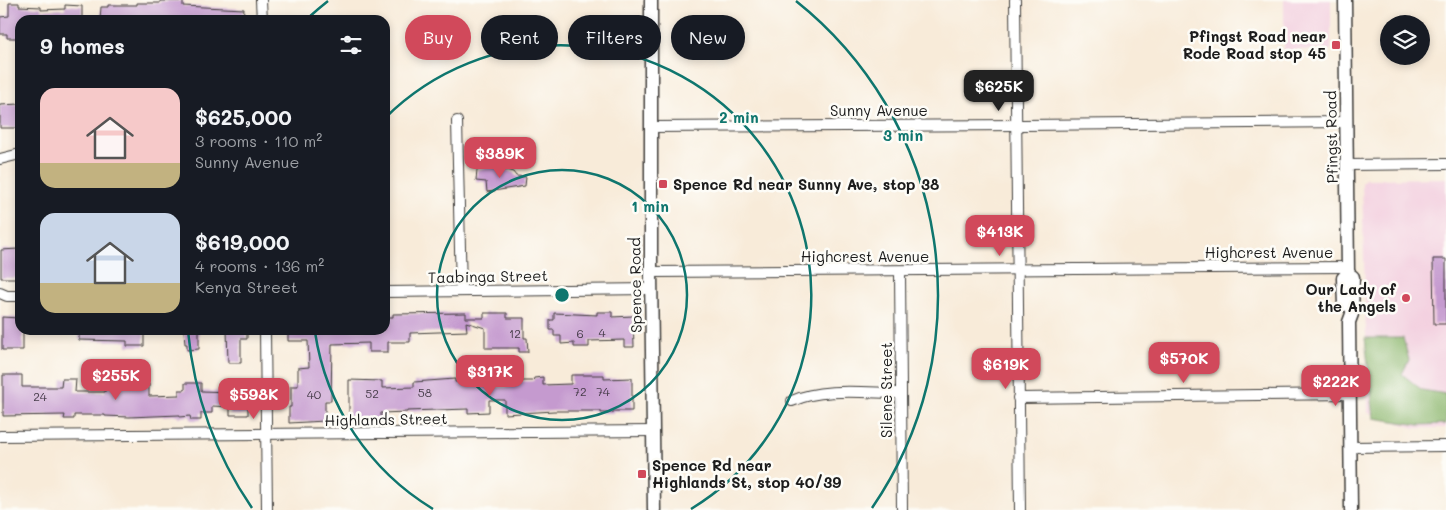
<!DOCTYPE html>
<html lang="en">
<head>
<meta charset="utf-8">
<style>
	:root { --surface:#171b24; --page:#242831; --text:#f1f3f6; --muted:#9ea1a6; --accent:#d1495b }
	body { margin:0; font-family:Mali,sans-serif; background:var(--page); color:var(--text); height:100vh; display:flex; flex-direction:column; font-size:19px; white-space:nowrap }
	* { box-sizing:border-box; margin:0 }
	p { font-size:16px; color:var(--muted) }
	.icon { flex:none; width:28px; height:28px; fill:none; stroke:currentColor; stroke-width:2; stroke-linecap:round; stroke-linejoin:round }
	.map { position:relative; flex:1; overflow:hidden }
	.side { position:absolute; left:15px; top:15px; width:375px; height:320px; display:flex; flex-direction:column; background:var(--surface); border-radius:15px; box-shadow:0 2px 8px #0003 }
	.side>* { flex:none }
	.banner { position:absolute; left:405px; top:15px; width:475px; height:45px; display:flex; gap:10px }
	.buttons { position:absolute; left:1380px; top:15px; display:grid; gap:10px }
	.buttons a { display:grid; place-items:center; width:50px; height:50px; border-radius:50%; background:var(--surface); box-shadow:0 2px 8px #0003; font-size:25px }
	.price { position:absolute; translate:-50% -42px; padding:0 11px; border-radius:10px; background:var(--accent); color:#fff; font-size:16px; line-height:32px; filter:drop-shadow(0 1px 2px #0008) }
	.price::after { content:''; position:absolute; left:50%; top:30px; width:15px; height:11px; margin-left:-8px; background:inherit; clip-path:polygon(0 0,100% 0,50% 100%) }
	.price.selected { background:#222; color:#fff }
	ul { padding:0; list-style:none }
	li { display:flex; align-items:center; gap:15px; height:125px; padding:0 25px }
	li span { display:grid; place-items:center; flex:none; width:140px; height:100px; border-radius:15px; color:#555 }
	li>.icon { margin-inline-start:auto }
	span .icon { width:60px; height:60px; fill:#fffc; stroke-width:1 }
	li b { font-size:21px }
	h2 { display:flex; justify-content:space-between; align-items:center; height:60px; padding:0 25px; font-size:21px }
	.pill { padding:0 18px; border-radius:22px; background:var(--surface); box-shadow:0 2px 8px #0003; font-size:18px; line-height:45px }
	.pill.selected { background:var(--accent); color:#fff }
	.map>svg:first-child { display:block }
	.built { fill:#f3cfdf }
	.forest { fill:#8ab66c; stroke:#536944 }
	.building { fill:#c59acf }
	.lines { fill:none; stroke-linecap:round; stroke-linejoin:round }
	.minor-casing { stroke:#3d3b38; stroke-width:12 }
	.tertiary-casing { stroke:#3d3b38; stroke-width:15 }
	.minor { stroke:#fff; stroke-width:10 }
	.tertiary { stroke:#fff; stroke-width:12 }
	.ring { fill:none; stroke:#0f766e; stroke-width:2.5 }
	.poi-dot { fill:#d1495b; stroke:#fdfcf7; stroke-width:2 }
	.labels { text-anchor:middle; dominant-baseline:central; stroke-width:5; stroke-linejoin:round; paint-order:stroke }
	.number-label { font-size:12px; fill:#463c49 }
	.poi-label { font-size:15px; font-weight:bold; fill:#1c1c1c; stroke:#fdfcf7; text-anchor:end }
	.street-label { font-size:15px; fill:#1c1c1c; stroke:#fdfcf7 }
	.centre { fill:#0f766e; stroke:#fdfcf7; stroke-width:2.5 }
	.ring-label { font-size:15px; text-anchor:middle; font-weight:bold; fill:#0f766e; stroke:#fdfcf7; stroke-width:5; stroke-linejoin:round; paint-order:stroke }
</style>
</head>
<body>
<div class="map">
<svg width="1446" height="510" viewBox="0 0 1446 510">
	<rect width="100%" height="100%" fill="#fdfcf7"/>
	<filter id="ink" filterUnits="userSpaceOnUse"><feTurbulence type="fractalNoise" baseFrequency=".02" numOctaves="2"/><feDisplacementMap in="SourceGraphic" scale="10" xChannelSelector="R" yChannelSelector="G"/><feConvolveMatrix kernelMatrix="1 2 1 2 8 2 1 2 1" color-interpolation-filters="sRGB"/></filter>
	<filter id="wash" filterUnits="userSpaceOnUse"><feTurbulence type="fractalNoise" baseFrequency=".0096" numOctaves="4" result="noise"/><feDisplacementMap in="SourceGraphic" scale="20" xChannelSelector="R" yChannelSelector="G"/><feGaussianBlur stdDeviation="1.12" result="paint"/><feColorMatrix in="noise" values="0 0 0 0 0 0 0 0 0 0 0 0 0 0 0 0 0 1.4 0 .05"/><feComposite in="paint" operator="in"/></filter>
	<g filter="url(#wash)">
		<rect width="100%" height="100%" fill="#f8ebd9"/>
		<g class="built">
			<rect x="1284" y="0" width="47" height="50"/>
			<path d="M1446 178V428H1414L1368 413 1362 182 1365 179Z"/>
		</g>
		<path class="forest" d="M1365 338H1403L1409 360 1402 374 1422 390 1446 394V424L1419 425 1374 418Z"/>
		<g id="blocks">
			<g class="building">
				<path d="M160 1H183V6L244 9 243 20H100L101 7H108V5H137V3H160Z"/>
				<path d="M9 3H19V6L41 7V10L65 9V5L82 6V20H20V38H7V34H0V17L9 16Z"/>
				<path d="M20 104V128H0V105Z"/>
				<path d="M494 167 513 172 516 176 526 177 525 186 487 192 486 182 476 181 477 170Z"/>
				<path d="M18 249 19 278H1V250Z"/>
				<path d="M1433 259H1446V324H1434Z"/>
				<path d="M597 312H612V317L633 316 634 347H624V340L589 341V347H574V343L561 344V336H554V330H550V320H554V313L597 315Z"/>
				<path d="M466 313V318H484V313H507V318H524V338H527L528 352H519V348H485V328L466 322 467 331 410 333V342H388V352H369V343L332 344 331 401H325V421L289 423V407H291V386H298V368L309 367 308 341H288V330H385V317H393V314Z"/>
				<path d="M2 317 19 318V330H23V350H2Z"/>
				<path d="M79 330H144V346H127V341L79 340Z"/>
				<path d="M184 330H199V349L187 350V344H185Z"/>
				<path d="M227 330H247V339H241V363H228Z"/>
				<path d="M3 375H22V387H61L62 379H76L75 392H105V386L149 384V396L179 395V390H185V383H201V391L230 392V387H240V392H248V415H230V407L212 406V413H201V420H191L190 416 179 417V415L129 417 105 416V415H74V419H64L65 415 3 416Z"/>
				<path d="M571 375H604V379L632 378V411H613V413H601V411H554L505 414V400H489V412L468 413V409L407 411V412L381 413V422L349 421V380L382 381V388L414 387V382L455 379V382L489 381V387H510V381H533L534 378 543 377V385L571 384Z"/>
			</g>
		</g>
	</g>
	<g filter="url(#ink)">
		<use href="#blocks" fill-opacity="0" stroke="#3d3b38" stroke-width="1"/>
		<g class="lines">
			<defs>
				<g id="minor">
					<path d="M261 0 262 20"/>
					<path d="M1015 0 1020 510"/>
					<path d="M457 121 461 291"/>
					<path d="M651 127 1022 125 1347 122"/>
					<path d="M0 159 20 154"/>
					<path d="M1348 165 1446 164"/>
					<path d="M900 271 902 510"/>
					<path d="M651 272 1348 267"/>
					<path d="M385 292 652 289"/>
					<path d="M0 293 7 296H20"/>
					<path d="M265 330 267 510"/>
					<path d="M1018 398 1350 394"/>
					<path d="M792 401C822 387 867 393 900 393"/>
					<path d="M0 436 653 431"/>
					<path d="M1350 447 1446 446"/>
				</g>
				<g id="tertiary">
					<path d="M651 0V272L654 510"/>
					<path d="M1345 0 1348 273 1353 277 1352 314 1349 322 1351 510"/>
					<path d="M1344 305 1343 278 1348 273"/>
				</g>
			</defs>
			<use href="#minor" class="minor-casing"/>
			<use href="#tertiary" class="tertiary-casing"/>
			<use href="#minor" class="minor"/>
			<use href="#tertiary" class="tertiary"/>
		</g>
	</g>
	<g class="ring">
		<circle cx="562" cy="295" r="125"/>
		<path d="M433 509A250 250 0 0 1 315 332M385 118A250 250 0 1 1 691 509"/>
		<path d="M252 508A376 376 0 0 1 188 331M308 18A376 376 0 0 1 328 1M796 1A376 376 0 0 1 872 508"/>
	</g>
	<g class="poi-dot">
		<rect x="1331" y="40" width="10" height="10" rx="2.5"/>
		<rect x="658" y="179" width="10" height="10" rx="2.5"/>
		<circle cx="1406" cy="298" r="5"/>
		<rect x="637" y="469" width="10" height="10" rx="2.5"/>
	</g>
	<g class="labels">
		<g class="number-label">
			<text x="602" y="332">4</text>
			<text x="515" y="333">12</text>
			<text x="580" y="333">6</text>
			<text x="580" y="391">72</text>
			<text x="603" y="391">74</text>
			<text x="425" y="392">58</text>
			<text x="372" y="393">52</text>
			<text x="314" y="394">40</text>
			<text x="40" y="396">24</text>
		</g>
		<g class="poi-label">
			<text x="1326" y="36">Pfingst Road near<tspan x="1326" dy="17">Rode Road stop 45</tspan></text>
			<text x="673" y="184" text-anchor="start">Spence Rd near Sunny Ave, stop 38</text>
			<text x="1396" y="289">Our Lady of<tspan x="1396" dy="17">the Angels</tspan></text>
			<text x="652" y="465" text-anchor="start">Spence Rd near<tspan x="652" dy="17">Highlands St, stop 40/39</tspan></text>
		</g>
		<g class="street-label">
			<text x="879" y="110">Sunny Avenue</text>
			<text transform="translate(1331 137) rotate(-91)">Pfingst Road</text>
			<text x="1269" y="252">Highcrest Avenue</text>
			<text x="865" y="256">Highcrest Avenue</text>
			<text transform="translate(488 276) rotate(-1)">Taabinga Street</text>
			<text transform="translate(635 285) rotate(-91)">Spence Road</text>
			<text transform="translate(886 390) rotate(-90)">Silene Street</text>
			<text transform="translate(386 419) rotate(-1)">Highlands Street</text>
		</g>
	</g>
	<circle cx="562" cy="295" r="8" class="centre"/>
	<g class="ring-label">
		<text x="739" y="123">2 min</text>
		<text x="903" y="141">3 min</text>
		<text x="650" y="212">1 min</text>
	</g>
</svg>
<div class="buttons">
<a><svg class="icon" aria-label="layers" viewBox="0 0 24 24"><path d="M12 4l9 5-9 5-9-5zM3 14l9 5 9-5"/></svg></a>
</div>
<b class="price selected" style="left:999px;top:112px">$625K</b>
<b class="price" style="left:500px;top:179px">$389K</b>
<b class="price" style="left:1000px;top:257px">$413K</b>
<b class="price" style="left:1184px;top:384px">$570K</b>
<b class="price" style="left:1006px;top:390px">$619K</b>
<b class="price" style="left:490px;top:397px">$317K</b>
<b class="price" style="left:116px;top:401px">$255K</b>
<b class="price" style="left:1336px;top:407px">$222K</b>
<b class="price" style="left:254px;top:420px">$598K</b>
<div class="banner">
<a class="pill selected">Buy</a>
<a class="pill">Rent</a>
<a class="pill">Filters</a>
<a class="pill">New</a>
</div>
<section class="side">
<h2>9 homes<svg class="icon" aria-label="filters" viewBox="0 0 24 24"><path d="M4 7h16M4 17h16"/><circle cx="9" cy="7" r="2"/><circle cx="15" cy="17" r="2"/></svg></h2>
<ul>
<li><span style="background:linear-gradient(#f6c9c9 75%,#c2b280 0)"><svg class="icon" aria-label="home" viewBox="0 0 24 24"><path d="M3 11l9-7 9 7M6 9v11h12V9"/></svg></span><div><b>$625,000</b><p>3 rooms · 110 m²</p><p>Sunny Avenue</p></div></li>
<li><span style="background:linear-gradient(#c9d6e8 70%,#c2b280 0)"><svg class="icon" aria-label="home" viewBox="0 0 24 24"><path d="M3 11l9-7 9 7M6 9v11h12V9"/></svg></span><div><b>$619,000</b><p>4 rooms · 136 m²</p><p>Kenya Street</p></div></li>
</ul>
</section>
</div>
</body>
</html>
